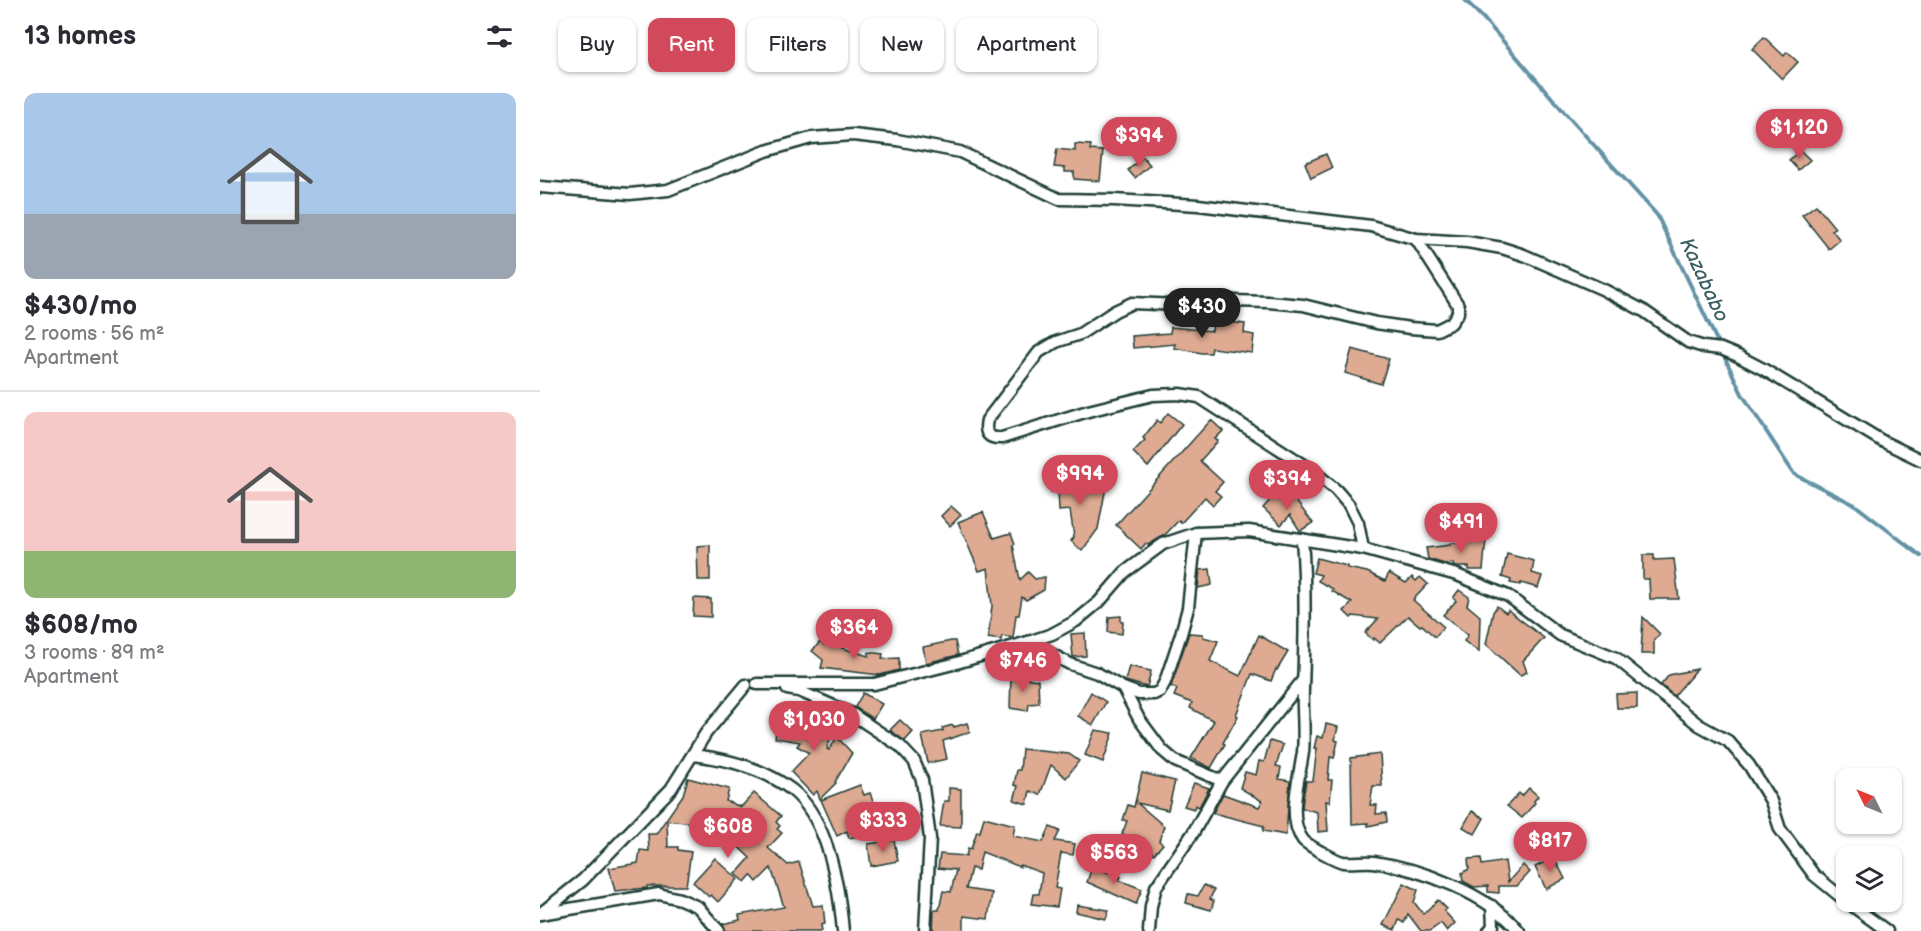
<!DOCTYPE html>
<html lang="en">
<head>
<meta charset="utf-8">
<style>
	:root { --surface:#fff; --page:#f2f2f3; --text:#2b2b33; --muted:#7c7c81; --line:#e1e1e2; --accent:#d1495b }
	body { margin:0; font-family:"Balsamiq Sans",sans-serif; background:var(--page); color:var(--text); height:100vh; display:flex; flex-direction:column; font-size:22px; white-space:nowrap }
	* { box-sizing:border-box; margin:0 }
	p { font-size:20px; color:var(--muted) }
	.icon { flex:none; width:33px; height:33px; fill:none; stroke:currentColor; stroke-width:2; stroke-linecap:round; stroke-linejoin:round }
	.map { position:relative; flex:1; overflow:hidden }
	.sheet { display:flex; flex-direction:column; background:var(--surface); width:540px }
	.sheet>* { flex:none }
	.guide { position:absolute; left:18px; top:18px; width:570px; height:54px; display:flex; gap:12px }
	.needle { width:39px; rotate:313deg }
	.fabs { position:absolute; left:1296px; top:768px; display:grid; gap:12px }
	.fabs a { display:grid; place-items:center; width:66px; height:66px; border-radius:12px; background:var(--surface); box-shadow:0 2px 4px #0004; font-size:30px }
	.price { position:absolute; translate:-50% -51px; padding:0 14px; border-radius:21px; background:var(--accent); color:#fff; font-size:20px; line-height:39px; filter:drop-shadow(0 2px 3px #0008) }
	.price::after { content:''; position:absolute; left:50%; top:36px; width:18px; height:14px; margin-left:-9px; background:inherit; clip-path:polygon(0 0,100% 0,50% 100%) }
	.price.current { background:#222; color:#fff }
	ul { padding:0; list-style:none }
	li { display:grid; align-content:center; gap:12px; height:318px; padding:0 24px }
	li+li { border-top:2px solid var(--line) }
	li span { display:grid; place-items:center; height:186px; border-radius:12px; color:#555 }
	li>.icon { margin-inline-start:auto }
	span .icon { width:108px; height:108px; fill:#fffc; stroke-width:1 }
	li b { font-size:26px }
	h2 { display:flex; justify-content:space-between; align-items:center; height:72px; padding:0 24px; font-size:26px }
	.pill { padding:0 21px; border-radius:12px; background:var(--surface); box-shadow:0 2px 4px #0004; font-size:21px; line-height:54px }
	.pill.current { background:var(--accent); color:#fff }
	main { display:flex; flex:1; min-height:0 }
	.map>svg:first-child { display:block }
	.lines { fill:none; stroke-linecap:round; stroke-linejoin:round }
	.stream { stroke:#6492a5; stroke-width:4 }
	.building { fill:#deaa92; stroke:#1f3d34; stroke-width:1.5 }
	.street-casing { stroke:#1f3d34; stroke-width:15 }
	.street { stroke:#fff; stroke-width:10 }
	.labels { text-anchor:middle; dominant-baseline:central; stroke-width:4.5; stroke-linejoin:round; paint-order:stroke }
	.water-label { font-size:20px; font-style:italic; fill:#3c6063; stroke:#fff }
</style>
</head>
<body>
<main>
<section class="sheet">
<h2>13 homes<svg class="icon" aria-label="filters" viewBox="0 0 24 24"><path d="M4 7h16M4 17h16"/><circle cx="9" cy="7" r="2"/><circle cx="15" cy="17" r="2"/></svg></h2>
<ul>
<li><span style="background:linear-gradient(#a9c7e8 65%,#9aa5b1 0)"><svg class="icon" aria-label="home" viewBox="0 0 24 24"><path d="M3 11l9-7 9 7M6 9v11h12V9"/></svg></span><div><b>$430/mo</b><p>2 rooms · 56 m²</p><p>Apartment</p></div></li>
<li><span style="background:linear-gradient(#f6c9c9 75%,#8fb573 0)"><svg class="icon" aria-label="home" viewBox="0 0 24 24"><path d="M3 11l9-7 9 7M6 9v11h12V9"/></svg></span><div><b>$608/mo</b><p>3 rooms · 89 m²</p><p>Apartment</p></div></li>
</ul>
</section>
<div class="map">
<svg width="1381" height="931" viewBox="0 0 1381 931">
	<rect width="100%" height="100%" fill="#fff"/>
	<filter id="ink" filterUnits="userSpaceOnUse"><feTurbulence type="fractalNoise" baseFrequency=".0167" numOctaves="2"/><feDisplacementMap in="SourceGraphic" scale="12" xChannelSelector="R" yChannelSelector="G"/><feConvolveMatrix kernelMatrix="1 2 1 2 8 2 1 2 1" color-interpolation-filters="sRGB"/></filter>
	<g filter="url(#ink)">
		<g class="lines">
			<g class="stream">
				<path d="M925 0 944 19 1025 113 1117 215 1180 347"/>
				<path d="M1183 354 1202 394 1254 474 1315 505 1381 556"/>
			</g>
		</g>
		<g class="building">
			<path d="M1224 37 1244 56 1247 52 1258 62 1242 79 1212 49Z"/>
			<path d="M535 144 551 145 550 150 563 151 560 181 534 179V172H525V168L514 167 517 149 535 151Z"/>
			<path d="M1260 150 1270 160 1258 170 1249 160Z"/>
			<path d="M786 154 792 168 771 178 765 163Z"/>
			<path d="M603 157 610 165 595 178 588 170Z"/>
			<path d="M1276 205 1295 228 1292 230 1300 240 1289 249 1262 215Z"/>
			<path d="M673 320 705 324 704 333 714 335 712 353 672 348 671 353H662L634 348 635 344 593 348 592 336 630 333 631 327 672 331Z"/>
			<path d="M812 349 849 359 841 384 805 373Z"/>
			<path d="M628 413 642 424 608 467 593 452 605 440 603 438 617 420 620 423Z"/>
			<path d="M671 420 683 431 675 439 678 441 660 461 683 482 675 491 681 496 673 505 665 497 641 523 639 520 625 535 608 545 606 543 601 549 576 525Z"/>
			<path d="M538 476V481L566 487 558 529 542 551 531 541 534 537 530 510 519 511 518 491 511 492V478Z"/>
			<path d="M737 492 747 501 752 496 773 523 760 531 750 515 741 525 723 508Z"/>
			<path d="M411 506 421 515 410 526 401 516Z"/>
			<path d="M443 512 454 538 471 533 475 544 473 545 480 580 488 572 495 579 505 577 504 590 486 600 482 597 479 615H476L473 638 462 636 461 640 448 638 452 606 448 568 439 571 418 522Z"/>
			<path d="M925 538 946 539 943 570H929V567H916L913 566V563L905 564 888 559 886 548 910 545V543H925Z"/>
			<path d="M170 545V580H158L157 546Z"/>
			<path d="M967 554 994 561 992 573 1002 576 998 588 981 583 980 585 970 583 971 580 962 577Z"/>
			<path d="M1103 555H1114V560L1134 559 1139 599H1110L1109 579H1103Z"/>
			<path d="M777 558 807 566V568L827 572 845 581 849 573 866 583 872 577 876 581 880 577 888 584 873 600 904 627 895 637 882 625 880 626 868 616 840 643 834 638 833 640 825 633 838 619 813 616 811 618 804 611 812 603 792 591 793 589 778 581 781 575 773 573Z"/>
			<path d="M670 569 672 585 658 588 660 570Z"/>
			<path d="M919 590 929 597 927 605 940 616 939 652 924 641 928 635 903 615 916 601 913 598Z"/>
			<path d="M154 598 171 599V617L153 616Z"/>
			<path d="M957 606 966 613 968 610 1004 638 983 661 987 672 980 675 946 644 953 612Z"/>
			<path d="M581 616V622H583L582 634 568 632 569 617Z"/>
			<path d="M1103 617 1120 634 1114 640V654H1101Z"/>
			<path d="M545 633 546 656 533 657 531 634Z"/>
			<path d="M649 633 663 634V637L678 641 670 661 700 676 719 635 748 652 737 670 736 669 731 681 712 674 696 715 698 716 683 743 685 744 671 768 651 758 674 721 650 708 652 703 634 696 637 689 631 686Z"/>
			<path d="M289 638 302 648 329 656V652L343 654 342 659 359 658V670L340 675 281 668 283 660 272 651 280 642 284 645Z"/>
			<path d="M411 641H415L418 655 386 663 383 647Z"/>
			<path d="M589 666 611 671 607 687 585 681Z"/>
			<path d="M1157 669 1134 696 1121 685 1129 675Z"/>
			<path d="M471 675 485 676V678L498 680 499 703 489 704 488 711 470 708Z"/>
			<path d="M551 692 566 702 553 725 538 716Z"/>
			<path d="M323 693 342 704 333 719 315 707Z"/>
			<path d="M1097 693V708H1077L1076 694Z"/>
			<path d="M250 713 267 716 285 725 287 724 293 730 287 749 289 750 297 737 312 753 295 782 296 783 280 799 277 791 273 795 251 772 269 753 257 746 260 742 235 738 238 716 249 718Z"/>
			<path d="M360 720 373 732 365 741 350 730Z"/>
			<path d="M427 723 430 732 403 741 407 759 388 763 382 735 403 731 402 728 413 725 414 727Z"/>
			<path d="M786 724 798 727 795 740 798 741 794 758 790 757 788 780H792L790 802 786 801 788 831 778 832 777 812 762 808 763 798 766 781H773L777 748H774L777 736 783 738Z"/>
			<path d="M555 730 573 733 563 762 545 755Z"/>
			<path d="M730 741 743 745 736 766 741 767 739 779 750 781 746 835 723 831 724 826 673 813 683 794 719 807 722 801 700 788 705 772 716 775 719 761 724 762Z"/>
			<path d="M482 749 529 754 539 761 526 778 511 765 500 795 490 791 487 804 474 800 478 786 474 785 477 770H480Z"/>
			<path d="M840 754 842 786H833L830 805H837L836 814 846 813 847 822 828 826V823L812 824 811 758Z"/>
			<path d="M602 773 635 781 628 810 597 803 624 826 619 841 623 844 614 854 601 843 600 844 582 834 587 821 583 820 588 805 594 807Z"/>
			<path d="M148 778 189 789 186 801 201 807 214 793 241 816 236 822 240 826 237 829 242 833 228 848 248 865 259 862 273 906 283 905 285 924 281 925 282 931H186L182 924 200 920 199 915 244 907 231 868 217 882 211 875 205 882 196 874 210 858 181 830 191 821 168 816 163 809 161 824 127 820 128 847H138V850L151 852 146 886H107V888L75 891 69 868 98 863 100 850 109 851 108 834H116L143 795Z"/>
			<path d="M654 783 669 788 659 807 655 805 654 809 644 806Z"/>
			<path d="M320 785 324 795 330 793 339 815 317 823 320 836 309 838 307 831 297 836 281 800Z"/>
			<path d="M409 788 421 789V827L400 826 404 801H409Z"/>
			<path d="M989 788 998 796 994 801 995 803 982 818 967 806 979 793 982 796Z"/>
			<path d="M932 811 944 818 935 834 923 827Z"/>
			<path d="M444 817 475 825 473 836 503 842 510 827 520 831 515 841 535 844 533 855 521 853 515 888 520 889 517 907 492 904 494 894H499L502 873 480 865V867L442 852 438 870 431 868 426 889 452 893 448 919 424 916V931H393L394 910H399L403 891 411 892 416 870 398 868 400 854 426 856 428 848 431 849 437 831 440 832Z"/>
			<path d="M354 840 358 861 331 866 328 844Z"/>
			<path d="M1014 857 1025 879 1006 889 995 867Z"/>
			<path d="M175 858 198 879 178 902 171 895 169 897 153 882Z"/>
			<path d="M941 858 942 865 965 861 968 882 983 865 990 872 977 886H959V893L948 892V886L934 887 923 881 922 873 929 869 928 859Z"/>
			<path d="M552 867 581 877 579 880 602 889 596 904 547 882Z"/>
			<path d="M864 883 878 890 874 902 883 914 898 900 907 909 904 911 915 923 907 931 901 923 890 931H881L868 914 864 923 859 920 855 930 843 925Z"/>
			<path d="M664 885 674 890 670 899 674 901 671 910 646 903 648 894 658 896Z"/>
			<path d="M537 905 569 910 566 919 536 912Z"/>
		</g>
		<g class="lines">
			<defs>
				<g id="street">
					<path d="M0 187 90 194 128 190 226 151 271 138 313 135 357 140 420 152 519 199 574 200 658 205 831 226 876 239 927 242 962 248 984 255 1064 290 1104 311 1148 342 1164 347 1181 349 1198 356 1223 369 1342 441 1381 460"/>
					<path d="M762 539C766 589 765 638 763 688 762 709 765 731 763 752 760 777 746 818 763 840 767 845 797 861 803 862 813 863 824 861 834 862 882 869 948 894 979 931"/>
					<path d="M823 549 818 523 809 505 796 490 772 470 659 397 639 394 613 395 548 411 462 438C448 439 444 433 447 420L499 352 516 342 540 334 575 311 592 303 662 306 693 301 728 302 763 305 836 323 870 328 897 330 911 323 918 313V305L876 239"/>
					<path d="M488 642 530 664 557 673 583 688 599 719 622 750 635 761 682 781"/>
					<path d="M217 684H334L413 664 488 642 512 634 536 621 559 602 585 572 623 544 656 533 709 531 823 549 917 575 968 596 1020 635 1076 658 1159 725 1188 741 1209 765 1231 801 1240 829 1274 875 1306 901"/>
					<path d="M583 688 599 694H614L620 691 625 682 641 634 648 608 656 533"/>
					<path d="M247 689 259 691 312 714 360 746 374 761 382 780 390 838 385 931"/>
					<path d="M153 755C188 759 223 768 252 790 288 819 299 887 303 931"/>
					<path d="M1307 902 1347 931"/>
					<path d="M0 914 43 880 131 789 166 733 206 685"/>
					<path d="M0 914 119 894 140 899 158 907 179 931"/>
					<path d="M609 931 611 906 616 887 653 833 682 781 763 680"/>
					<path d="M949 931 953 926 952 906"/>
				</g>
			</defs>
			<use href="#street" class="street-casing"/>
			<use href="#street" class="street"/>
		</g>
	</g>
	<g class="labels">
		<g class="water-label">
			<text transform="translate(1164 280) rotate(65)">Kazababo</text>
		</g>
	</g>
</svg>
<div class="fabs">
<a><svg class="needle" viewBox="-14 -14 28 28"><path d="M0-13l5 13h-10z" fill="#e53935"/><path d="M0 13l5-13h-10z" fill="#7c7c81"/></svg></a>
<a><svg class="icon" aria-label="layers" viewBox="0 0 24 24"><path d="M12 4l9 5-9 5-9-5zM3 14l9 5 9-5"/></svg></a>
</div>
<b class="price" style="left:1259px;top:160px">$1,120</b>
<b class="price" style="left:599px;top:168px">$394</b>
<b class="price current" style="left:662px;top:339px">$430</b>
<b class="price" style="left:540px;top:506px">$994</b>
<b class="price" style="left:747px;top:511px">$394</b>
<b class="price" style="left:921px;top:554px">$491</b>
<b class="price" style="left:314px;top:660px">$364</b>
<b class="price" style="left:483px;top:693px">$746</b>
<b class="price" style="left:274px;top:752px">$1,030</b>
<b class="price" style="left:343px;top:853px">$333</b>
<b class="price" style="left:188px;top:859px">$608</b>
<b class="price" style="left:1010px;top:873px">$817</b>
<b class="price" style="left:574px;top:885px">$563</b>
<div class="guide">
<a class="pill">Buy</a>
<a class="pill current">Rent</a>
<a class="pill">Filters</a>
<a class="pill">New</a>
<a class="pill">Apartment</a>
</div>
</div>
</main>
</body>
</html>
